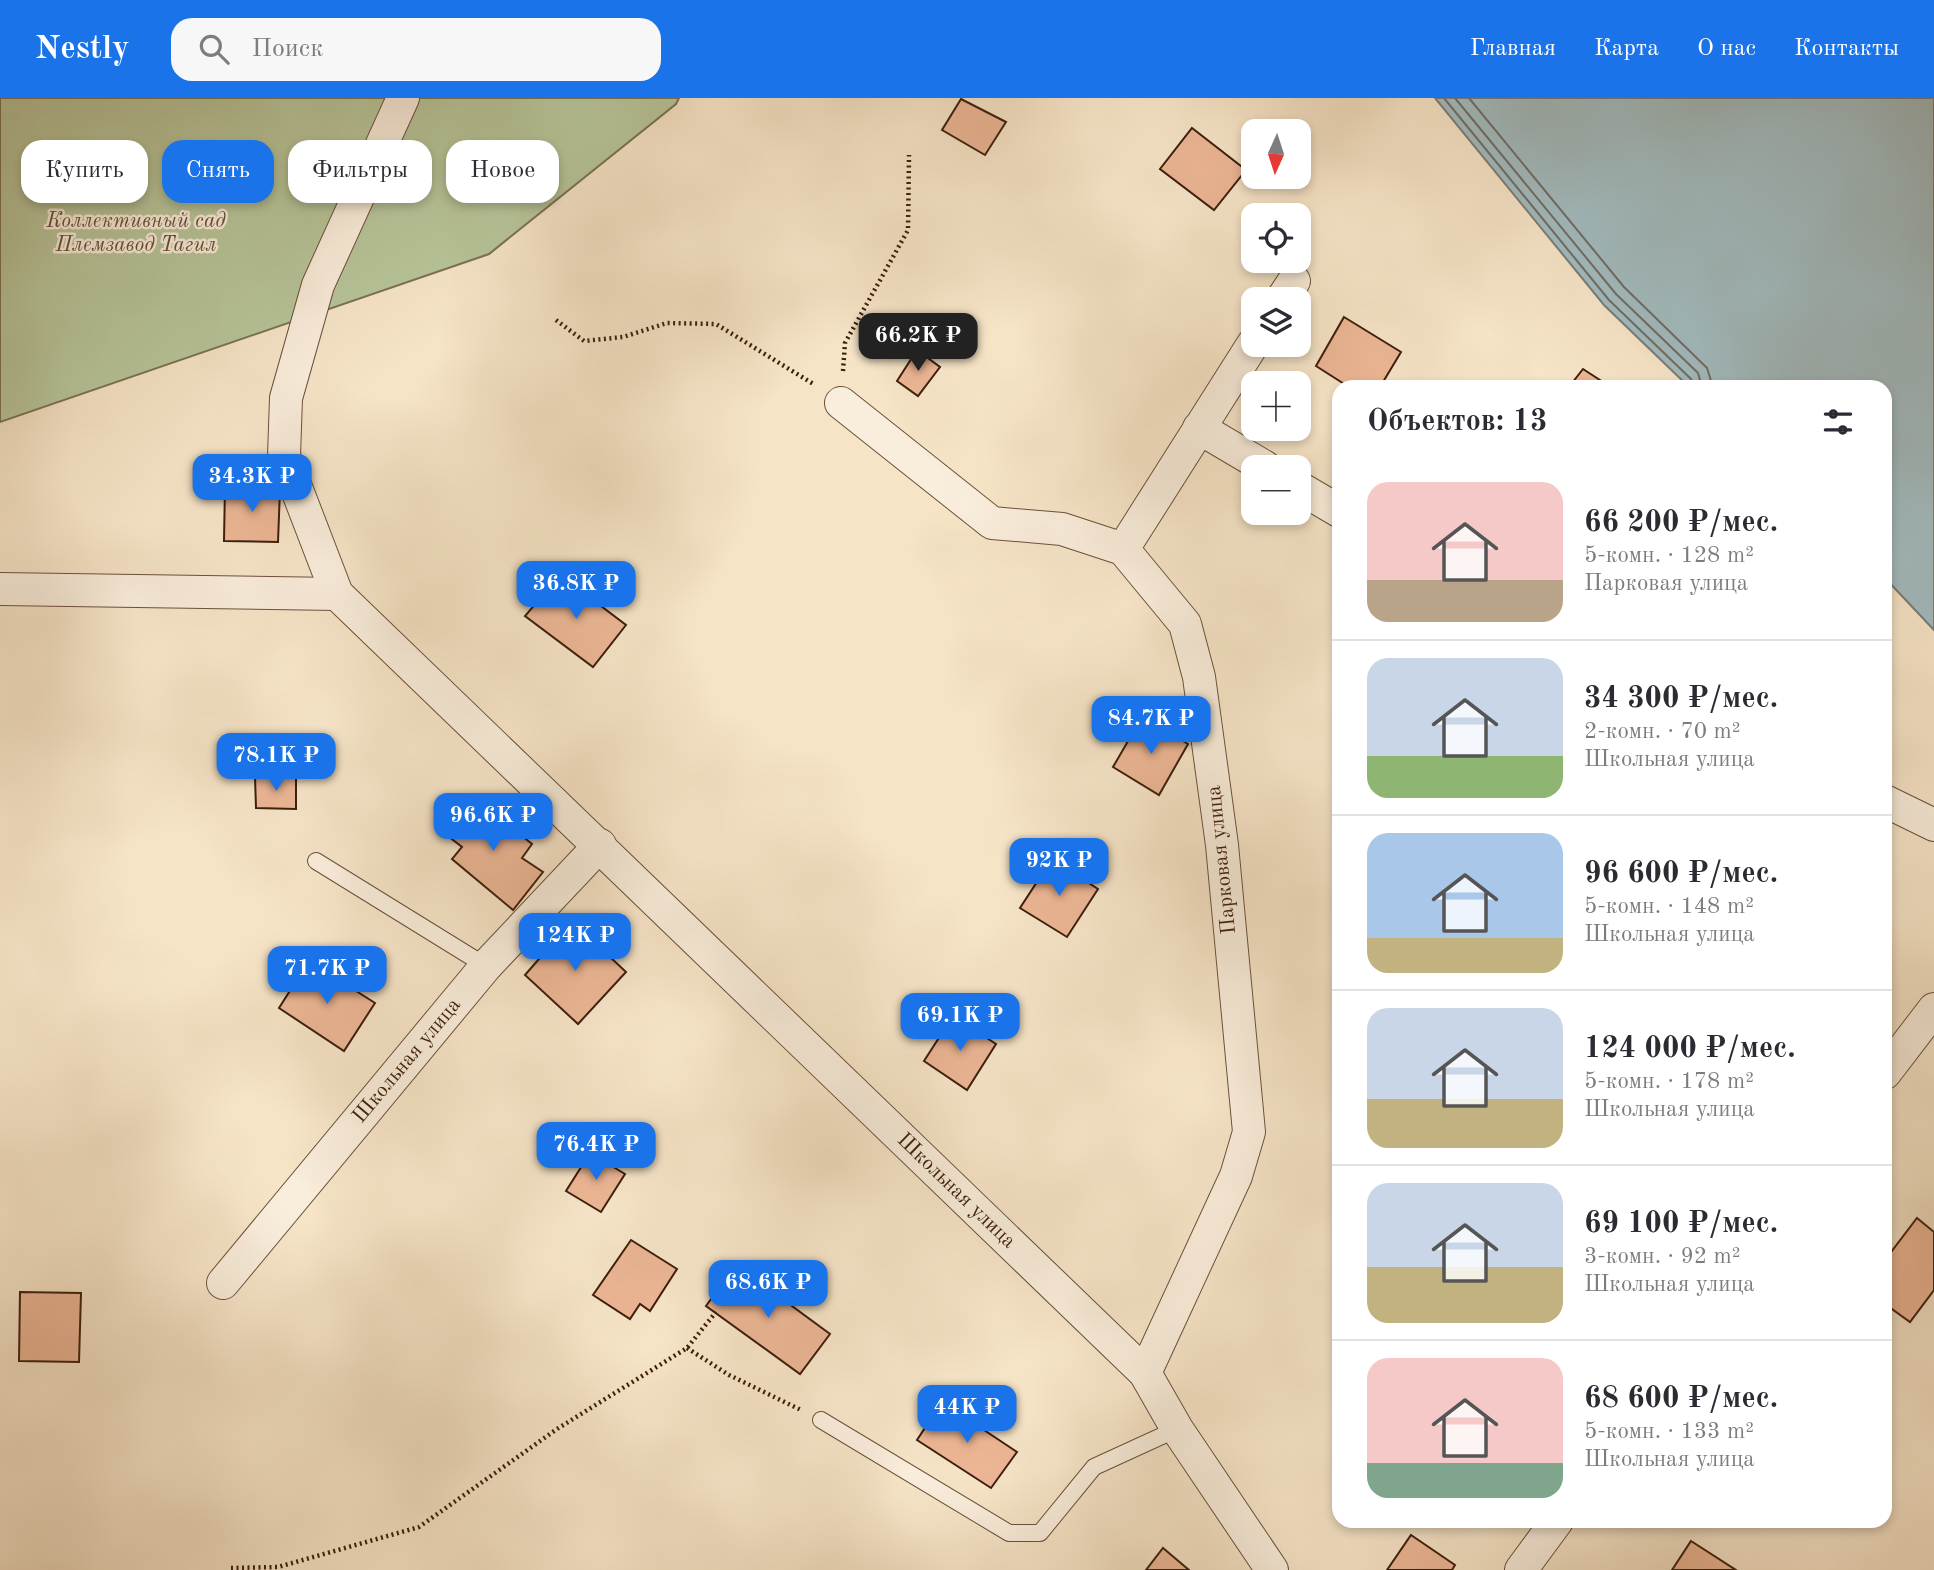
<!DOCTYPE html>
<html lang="ru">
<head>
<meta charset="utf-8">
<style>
	:root { --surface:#fff; --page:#f7f7f7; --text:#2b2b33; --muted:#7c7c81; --line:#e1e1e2; --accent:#1a73e8 }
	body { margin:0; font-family:"Old Standard TT",serif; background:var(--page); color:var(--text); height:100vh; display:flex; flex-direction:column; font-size:26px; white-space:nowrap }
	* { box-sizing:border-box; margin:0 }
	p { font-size:23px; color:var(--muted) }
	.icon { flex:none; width:38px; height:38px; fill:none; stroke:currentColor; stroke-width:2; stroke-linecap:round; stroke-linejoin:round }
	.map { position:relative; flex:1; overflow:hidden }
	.drawer { position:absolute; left:1332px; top:282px; width:560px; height:1148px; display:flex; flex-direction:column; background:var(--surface); border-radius:21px; box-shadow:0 4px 10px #0003 }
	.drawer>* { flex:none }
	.guide { position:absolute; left:21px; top:42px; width:665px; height:63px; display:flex; gap:14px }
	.needle { width:46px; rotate:183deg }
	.controls { position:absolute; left:1241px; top:21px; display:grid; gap:14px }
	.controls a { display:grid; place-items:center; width:70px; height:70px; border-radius:14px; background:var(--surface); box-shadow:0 4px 10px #0003; font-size:35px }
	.price { position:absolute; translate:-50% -60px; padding:0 16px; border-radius:14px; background:var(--accent); color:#fff; font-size:23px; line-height:46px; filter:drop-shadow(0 2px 4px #0008) }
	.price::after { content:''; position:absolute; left:50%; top:42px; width:21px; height:16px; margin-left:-10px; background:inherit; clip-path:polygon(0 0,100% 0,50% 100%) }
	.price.current { background:#222; color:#fff }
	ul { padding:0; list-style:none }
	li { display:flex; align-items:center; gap:21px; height:175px; padding:0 35px }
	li+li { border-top:2px solid var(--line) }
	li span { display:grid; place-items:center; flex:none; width:196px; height:140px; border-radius:21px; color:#555 }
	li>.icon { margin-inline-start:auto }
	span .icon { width:84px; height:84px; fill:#fffc; stroke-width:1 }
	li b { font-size:30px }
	h2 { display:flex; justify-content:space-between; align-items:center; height:84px; padding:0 35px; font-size:30px }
	.chip { padding:0 24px; border-radius:21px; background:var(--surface); box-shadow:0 4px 10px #0003; font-size:24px; line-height:63px }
	.chip.current { background:var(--accent); color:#fff }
	header { display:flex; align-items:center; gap:42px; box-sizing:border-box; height:98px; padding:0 35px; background:var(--accent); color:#fff }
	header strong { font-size:33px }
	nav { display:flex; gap:38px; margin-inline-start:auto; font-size:24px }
	.search { width:490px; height:63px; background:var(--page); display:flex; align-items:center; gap:18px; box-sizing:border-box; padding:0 24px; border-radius:21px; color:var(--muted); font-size:26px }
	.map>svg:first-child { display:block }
	.green { fill:#b7c59a; stroke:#7a7253; stroke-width:2 }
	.water { fill:#a2bcc0; stroke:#7a7d78; stroke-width:2 }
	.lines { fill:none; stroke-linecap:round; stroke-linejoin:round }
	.shore { stroke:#706d66; stroke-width:2 }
	.building { fill:#ecb695; stroke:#3d1e0c; stroke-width:2 }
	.service-casing { stroke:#6b503b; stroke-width:18 }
	.minor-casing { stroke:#6b503b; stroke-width:34 }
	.path { stroke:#3d1e0c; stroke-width:4.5; stroke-dasharray:2 3.5; stroke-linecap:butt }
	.service { stroke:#f9eddb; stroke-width:16 }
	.minor { stroke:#f9eddb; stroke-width:32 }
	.labels { text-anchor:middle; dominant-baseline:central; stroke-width:5; stroke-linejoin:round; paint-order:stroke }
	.park-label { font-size:21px; font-style:italic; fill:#625037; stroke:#f9eddb }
	.street-label { font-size:21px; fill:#3d1e0c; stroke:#f9eddb }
</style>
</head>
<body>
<header>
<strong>Nestly</strong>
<div class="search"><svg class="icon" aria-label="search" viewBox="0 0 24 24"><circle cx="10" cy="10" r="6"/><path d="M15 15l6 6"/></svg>Поиск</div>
<nav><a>Главная</a><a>Карта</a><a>О нас</a><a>Контакты</a></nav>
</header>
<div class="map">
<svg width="1934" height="1472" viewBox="0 0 1934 1472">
	<rect width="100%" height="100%" fill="#f6e4c7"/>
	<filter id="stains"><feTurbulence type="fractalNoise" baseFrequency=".00286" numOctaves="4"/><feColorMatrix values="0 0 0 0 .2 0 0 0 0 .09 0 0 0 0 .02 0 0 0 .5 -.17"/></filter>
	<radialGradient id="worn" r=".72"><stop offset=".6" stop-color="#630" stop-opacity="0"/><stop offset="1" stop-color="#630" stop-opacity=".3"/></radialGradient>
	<path class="green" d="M0 0H679L676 6 489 156 0 324Z"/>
	<path class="water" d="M1435 0H1934V532L1885 480V289H1689L1604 207Z"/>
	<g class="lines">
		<g class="shore">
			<path d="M1444 0 1609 202 1691 281 1693 289"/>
			<path d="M1455 0 1616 196 1698 275 1702 289"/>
			<path d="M1469 0 1624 189 1707 270 1713 289"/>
		</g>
	</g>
	<g class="building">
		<path d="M961 1 1006 24 985 57 942 32Z"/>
		<path d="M1192 30 1246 72 1214 112 1160 71Z"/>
		<path d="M1344 219 1401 254 1380 289H1349L1316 268Z"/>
		<path d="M917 252 940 269 918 298 897 283Z"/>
		<path d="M1583 271 1606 286 1604 289H1569Z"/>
		<path d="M225 388 280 391 278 444 224 443Z"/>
		<path d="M560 477 626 527 593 569 525 518Z"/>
		<path d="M1142 619 1188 646 1159 697 1113 669Z"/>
		<path d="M255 679 296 680V711L256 710Z"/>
		<path d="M473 698 532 746 522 760 543 774 513 812 452 761 462 749 444 735Z"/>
		<path d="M1052 761 1098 791 1067 839 1020 810Z"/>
		<path d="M572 823 626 874 578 926 525 877Z"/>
		<path d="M309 863 375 905 344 953 279 910Z"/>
		<path d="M953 918 996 946 967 992 924 963Z"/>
		<path d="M590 1055 625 1076 601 1114 566 1093Z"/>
		<path d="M1917 1120 1934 1134V1192L1910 1224 1885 1206V1162Z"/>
		<path d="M631 1142 677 1171 650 1213 640 1206 630 1221 593 1197Z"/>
		<path d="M736 1167 830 1236 800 1276 706 1208Z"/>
		<path d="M20 1194 81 1195 79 1264 19 1263Z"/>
		<path d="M942 1304 1017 1354 991 1390 917 1342Z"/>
		<path d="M1411 1437 1455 1467 1452 1472H1387Z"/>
		<path d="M1691 1443 1736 1472H1672Z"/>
		<path d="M1163 1450 1189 1472H1146Z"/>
	</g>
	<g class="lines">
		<defs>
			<g id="service">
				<path d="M316 763 486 868"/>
				<path d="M821 1322 1009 1435H1040L1094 1369 1177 1331"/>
			</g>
			<g id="minor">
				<path d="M403 0 318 187 286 300 284 358 337 496 1145 1275 1177 1331 1272 1472"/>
				<path d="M1282 201 1294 183"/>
				<path d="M841 305 992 425 1062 431 1123 451 1185 526 1199 579 1222 747 1249 1034 1236 1078 1145 1275"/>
				<path d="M1199 330 1265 369"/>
				<path d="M1298 389 1339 413"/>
				<path d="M1123 451 1253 246"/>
				<path d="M0 491 337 496"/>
				<path d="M1885 703 1934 727"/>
				<path d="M1885 975 1934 911"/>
				<path d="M223 1185 486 868 600 747"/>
				<path d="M1521 1472 1557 1423"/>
			</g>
		</defs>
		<use href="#service" class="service-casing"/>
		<use href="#minor" class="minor-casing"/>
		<g class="path">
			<path d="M556 222 584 243 623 239 667 225 716 226 815 287"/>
			<path d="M843 273 845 245 908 132 909 57"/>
			<path d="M687 1250 729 1277 801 1312"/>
			<path d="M231 1470 278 1469 419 1429 557 1331 687 1250 716 1214"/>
		</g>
		<use href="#service" class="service"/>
		<use href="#minor" class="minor"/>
	</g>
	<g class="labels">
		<g class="park-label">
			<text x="136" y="123">Коллективный сад<tspan x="136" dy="24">Племзавод Тагил</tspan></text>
		</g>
		<g class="street-label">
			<text transform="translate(1222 762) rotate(-96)">Парковая улица</text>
			<text transform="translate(407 963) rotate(-50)">Школьная улица</text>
			<text transform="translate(956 1093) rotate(44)">Школьная улица</text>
		</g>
	</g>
	<rect width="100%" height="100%" filter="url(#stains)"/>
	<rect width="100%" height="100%" fill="url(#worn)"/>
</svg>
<div class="controls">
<a><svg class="needle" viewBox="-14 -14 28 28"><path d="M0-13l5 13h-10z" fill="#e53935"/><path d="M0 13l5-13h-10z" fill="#7c7c81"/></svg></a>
<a><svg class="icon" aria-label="locate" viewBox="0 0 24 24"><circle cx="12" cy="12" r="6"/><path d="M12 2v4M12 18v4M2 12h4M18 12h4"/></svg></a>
<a><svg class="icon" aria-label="layers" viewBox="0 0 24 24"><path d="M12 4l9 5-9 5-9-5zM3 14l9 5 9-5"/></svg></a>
<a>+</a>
<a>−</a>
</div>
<b class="price current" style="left:918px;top:275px">66.2K ₽</b>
<b class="price" style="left:252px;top:416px">34.3K ₽</b>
<b class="price" style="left:576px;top:523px">36.8K ₽</b>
<b class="price" style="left:1151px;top:658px">84.7K ₽</b>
<b class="price" style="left:276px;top:695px">78.1K ₽</b>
<b class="price" style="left:493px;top:755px">96.6K ₽</b>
<b class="price" style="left:1059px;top:800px">92K ₽</b>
<b class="price" style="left:575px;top:875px">124K ₽</b>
<b class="price" style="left:327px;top:908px">71.7K ₽</b>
<b class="price" style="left:960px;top:955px">69.1K ₽</b>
<b class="price" style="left:596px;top:1084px">76.4K ₽</b>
<b class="price" style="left:768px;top:1222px">68.6K ₽</b>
<b class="price" style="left:967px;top:1347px">44K ₽</b>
<div class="guide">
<a class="chip">Купить</a>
<a class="chip current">Снять</a>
<a class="chip">Фильтры</a>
<a class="chip">Новое</a>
</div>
<section class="drawer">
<h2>Объектов: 13<svg class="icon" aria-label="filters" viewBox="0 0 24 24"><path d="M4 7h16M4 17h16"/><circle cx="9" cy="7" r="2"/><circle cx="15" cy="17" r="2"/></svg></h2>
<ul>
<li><span style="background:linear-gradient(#f6c9c9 70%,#b9a48a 0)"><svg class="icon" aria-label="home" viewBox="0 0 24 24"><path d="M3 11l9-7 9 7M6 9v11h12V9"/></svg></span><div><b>66 200 ₽/мес.</b><p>5-комн. · 128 m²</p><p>Парковая улица</p></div></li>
<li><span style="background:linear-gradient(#c9d6e8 70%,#8fb573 0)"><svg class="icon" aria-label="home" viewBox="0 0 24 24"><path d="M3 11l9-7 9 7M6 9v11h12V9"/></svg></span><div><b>34 300 ₽/мес.</b><p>2-комн. · 70 m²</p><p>Школьная улица</p></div></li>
<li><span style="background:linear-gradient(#a9c7e8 75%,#c2b280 0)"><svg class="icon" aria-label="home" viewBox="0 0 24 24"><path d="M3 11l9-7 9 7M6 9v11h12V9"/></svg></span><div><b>96 600 ₽/мес.</b><p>5-комн. · 148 m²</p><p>Школьная улица</p></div></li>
<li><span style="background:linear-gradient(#c9d6e8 65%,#c2b280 0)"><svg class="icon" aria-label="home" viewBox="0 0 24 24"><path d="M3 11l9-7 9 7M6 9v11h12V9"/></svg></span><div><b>124 000 ₽/мес.</b><p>5-комн. · 178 m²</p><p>Школьная улица</p></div></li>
<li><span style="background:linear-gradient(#c9d6e8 60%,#c2b280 0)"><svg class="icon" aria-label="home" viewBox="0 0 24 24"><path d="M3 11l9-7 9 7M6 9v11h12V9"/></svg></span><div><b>69 100 ₽/мес.</b><p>3-комн. · 92 m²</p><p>Школьная улица</p></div></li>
<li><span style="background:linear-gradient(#f6c9c9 75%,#7fa58c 0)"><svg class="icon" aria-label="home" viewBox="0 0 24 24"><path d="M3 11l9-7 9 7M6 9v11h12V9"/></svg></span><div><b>68 600 ₽/мес.</b><p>5-комн. · 133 m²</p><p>Школьная улица</p></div></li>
</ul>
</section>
</div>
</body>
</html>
